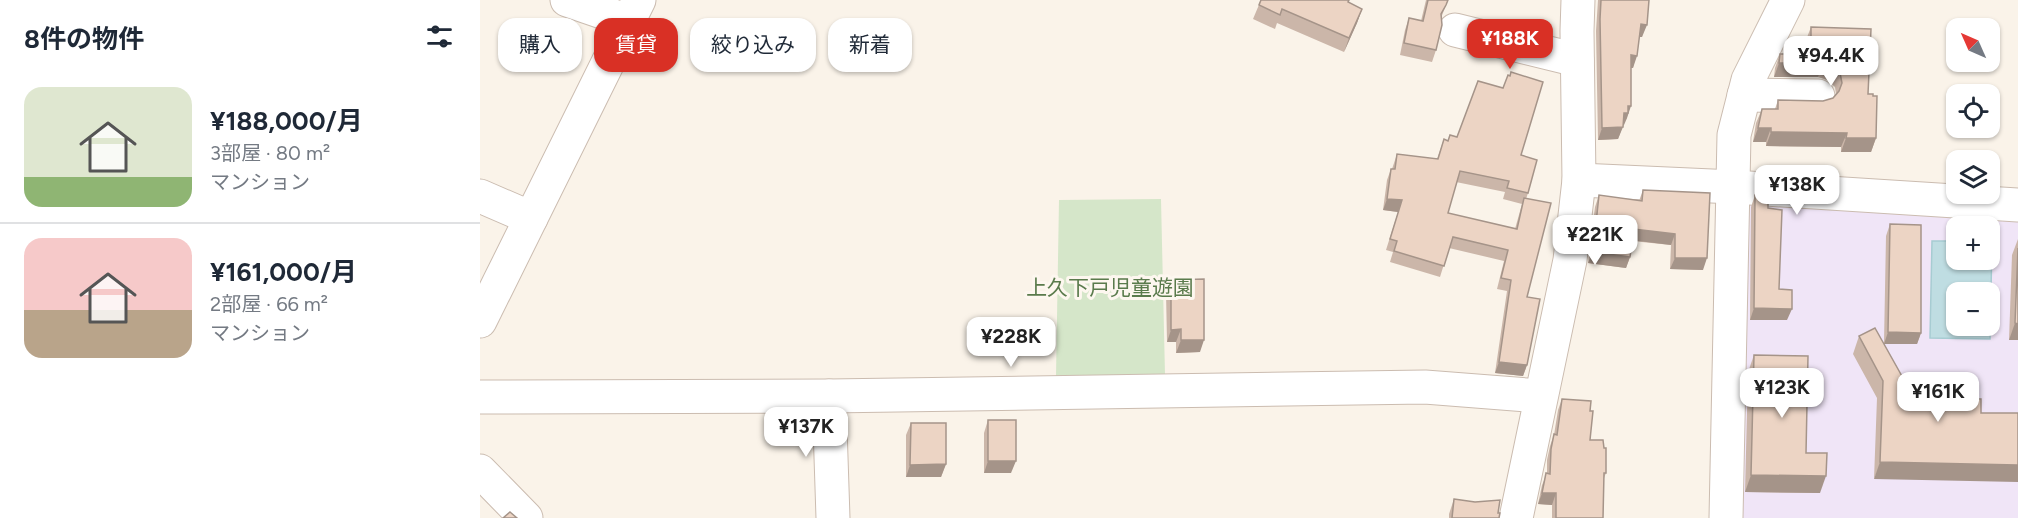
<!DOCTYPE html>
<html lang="ja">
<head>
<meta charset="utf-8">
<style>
	:root { --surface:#fff; --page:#f2f2f3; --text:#1f2937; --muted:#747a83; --line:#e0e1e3; --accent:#d93025 }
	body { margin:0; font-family:Figtree,"Noto Sans JP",sans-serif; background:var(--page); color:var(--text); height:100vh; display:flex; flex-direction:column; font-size:22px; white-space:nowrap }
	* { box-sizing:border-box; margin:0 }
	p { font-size:20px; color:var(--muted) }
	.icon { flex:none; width:33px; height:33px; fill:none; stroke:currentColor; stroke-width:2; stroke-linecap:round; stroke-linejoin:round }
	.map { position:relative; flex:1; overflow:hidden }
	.side { display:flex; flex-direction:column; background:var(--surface); width:480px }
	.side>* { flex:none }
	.banner { position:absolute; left:18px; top:18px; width:570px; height:54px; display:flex; gap:12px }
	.needle { width:39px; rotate:315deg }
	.controls { position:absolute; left:1466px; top:18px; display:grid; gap:12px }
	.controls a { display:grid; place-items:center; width:54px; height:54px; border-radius:12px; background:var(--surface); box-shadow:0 2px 4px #0004; font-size:30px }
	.price { position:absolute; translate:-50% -51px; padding:0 14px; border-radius:12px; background:#fff; color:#222; font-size:20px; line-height:39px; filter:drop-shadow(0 2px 3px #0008) }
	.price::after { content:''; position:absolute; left:50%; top:36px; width:18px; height:14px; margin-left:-9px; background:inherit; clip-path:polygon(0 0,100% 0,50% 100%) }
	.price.selected { background:var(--accent); color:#fff }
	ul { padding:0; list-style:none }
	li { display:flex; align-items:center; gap:18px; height:150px; padding:0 24px }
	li+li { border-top:2px solid var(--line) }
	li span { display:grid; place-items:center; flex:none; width:168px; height:120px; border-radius:18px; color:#555 }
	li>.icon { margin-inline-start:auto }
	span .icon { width:72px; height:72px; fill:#fffc; stroke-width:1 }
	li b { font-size:26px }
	h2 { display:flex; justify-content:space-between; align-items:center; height:72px; padding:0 24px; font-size:26px }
	.tag { padding:0 21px; border-radius:18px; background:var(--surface); box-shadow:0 2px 4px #0004; font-size:21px; line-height:54px }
	.tag.selected { background:var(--accent); color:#fff }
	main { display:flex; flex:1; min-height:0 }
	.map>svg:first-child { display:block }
	.education { fill:#f0e5f7; fill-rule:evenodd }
	.green { fill:#d5e6c9 }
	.water { fill:#bfdde2; stroke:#a7ccd2; stroke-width:1.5; fill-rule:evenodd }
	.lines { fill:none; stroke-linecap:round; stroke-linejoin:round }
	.minor-casing { stroke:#cbbcb0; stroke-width:35 }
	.minor { stroke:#fff; stroke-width:33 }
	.wall { fill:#cbb6a9; fill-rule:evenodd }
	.shaded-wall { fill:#a59489 }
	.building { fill:#ecd4c4; stroke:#a59489; stroke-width:1.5 }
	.labels { text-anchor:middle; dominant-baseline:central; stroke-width:6; stroke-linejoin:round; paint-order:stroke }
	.park-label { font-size:21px; fill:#5a7b4c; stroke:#fdf7ef }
</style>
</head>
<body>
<main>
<section class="side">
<h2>8件の物件<svg class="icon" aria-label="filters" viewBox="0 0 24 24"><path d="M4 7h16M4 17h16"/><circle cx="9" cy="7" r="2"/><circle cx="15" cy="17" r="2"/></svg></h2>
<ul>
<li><span style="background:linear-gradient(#dfe7d0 75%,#8fb573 0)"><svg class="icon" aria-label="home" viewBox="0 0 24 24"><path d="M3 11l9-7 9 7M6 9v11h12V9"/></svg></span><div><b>¥188,000/月</b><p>3部屋 · 80 m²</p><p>マンション</p></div></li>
<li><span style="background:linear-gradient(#f6c9c9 60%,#b9a48a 0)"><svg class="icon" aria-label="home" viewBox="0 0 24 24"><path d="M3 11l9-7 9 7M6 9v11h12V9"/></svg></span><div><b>¥161,000/月</b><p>2部屋 · 66 m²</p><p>マンション</p></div></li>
</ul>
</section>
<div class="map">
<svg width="1538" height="518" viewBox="0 0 1538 518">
	<rect width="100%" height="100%" fill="#faf3e9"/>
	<path class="education" d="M1270 203 1538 214V518H1256L1262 211ZM1476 226H1509V260H1476ZM1476 292H1509V326H1476Z"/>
	<path class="green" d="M681 199 685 375 576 377 579 200Z"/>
	<path class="water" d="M1452 241H1476V260H1509V242H1512L1510 339 1450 338ZM1476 292H1509V326H1476Z"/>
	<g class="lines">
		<defs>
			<g id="minor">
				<path d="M87 0 148 21"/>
				<path d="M975 30 1097 60"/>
				<path d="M1264 95 1338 96"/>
				<path d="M1099 180 1254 187 1538 205"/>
				<path d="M0 196 51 218"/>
				<path d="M0 321 159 0"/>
				<path d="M349 396 353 518"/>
				<path d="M0 397 349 396 945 387 1060 396"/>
				<path d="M0 471 46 518"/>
				<path d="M1036 518 1090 260 1099 180 1097 31 1098 0"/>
				<path d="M1246 518 1254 135 1268 80 1308 0"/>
			</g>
		</defs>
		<use href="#minor" class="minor-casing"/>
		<use href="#minor" class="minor"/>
	</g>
	<g class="wall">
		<path d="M781 0 869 3 882 9 877 23 864 52 797 23 795 29 773 19Z"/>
		<path d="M946 0H968L961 18 956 50 952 62 920 55 925 30 929 18 941 21Z"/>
		<path d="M1118 0H1169L1162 37H1159L1153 68H1151L1147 118 1143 125 1138 139 1118 140 1116 31Z"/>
		<path d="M1331 27 1388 94 1396 138 1391 152H1361V147L1286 146V142H1273L1276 123 1282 109H1295L1298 100 1343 101 1353 98 1356 94 1355 87 1347 80 1338 77H1294L1295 68 1300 54H1305L1306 49H1310L1313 40H1326Z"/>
		<path d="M1028 75 1041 155 1048 193 1046 199 1047 365 1043 376 1015 373 1027 291 1017 289 1024 261 969 248 960 277 910 262 913 252 906 250 918 212 903 210 907 180 911 169H912L917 154 957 159 964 139 967 141 977 137 1023 88ZM976 182 1025 192 1023 199 1042 204 1035 229 968 213Z"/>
		<path d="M1163 190 1223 270 1190 269 1191 245 1152 241 1150 257 1146 268 1108 263 1115 207 1119 195 1159 201Z"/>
		<path d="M1275 195 1288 208 1299 289 1307 320H1270L1271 207Z"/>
		<path d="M1410 224 1441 333 1437 344H1404L1432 394 1394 479 1397 398 1373 354 1379 336 1404 343 1406 236Z"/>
		<path d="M1538 239V340H1529L1532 255Z"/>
		<path d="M691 280 720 352 696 353V342H687L686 292Z"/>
		<path d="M1274 355 1340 493 1265 492 1268 372Z"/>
		<path d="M1082 399 1110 411V440L1126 473 1124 478 1123 518H1072V505L1058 504 1062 485 1067 474V460L1070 446 1074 435 1078 410Z"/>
		<path d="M508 420 531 473H504V433Z"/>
		<path d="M431 423 466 464 461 477H426V435Z"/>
		<path d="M974 499 1018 513 1019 518H969V514Z"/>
	</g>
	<g class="shaded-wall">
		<path d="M882 9 877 23 864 52 869 38Z"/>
		<path d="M1161 24 1167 25 1162 37H1156Z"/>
		<path d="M1151 55 1157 56 1153 68 1146 67Z"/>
		<path d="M1299 63H1343L1338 77H1294Z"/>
		<path d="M1148 106H1151L1147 118 1144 125 1140 126 1144 113Z"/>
		<path d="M1143 127 1138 139 1118 140 1122 128Z"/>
		<path d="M1278 128H1291L1286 142H1273Z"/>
		<path d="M1291 132 1367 133 1361 147 1286 146Z"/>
		<path d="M1366 138H1396L1391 152H1361Z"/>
		<path d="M907 199 922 200 918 212 903 210Z"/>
		<path d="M1154 229 1195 234 1191 245 1150 240Z"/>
		<path d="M1113 252 1150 257 1146 268 1108 263Z"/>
		<path d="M1195 258H1227L1223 270 1190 269Z"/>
		<path d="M1274 308 1312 309 1307 320H1270Z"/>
		<path d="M1535 323 1538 324V340H1529Z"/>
		<path d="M701 329 696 342H687L691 330Z"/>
		<path d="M1408 332 1441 333 1437 344H1404Z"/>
		<path d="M701 340H724L720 352 696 353Z"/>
		<path d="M1019 362 1047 365 1043 376 1015 373Z"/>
		<path d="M508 461H536L531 473H504Z"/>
		<path d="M1400 462 1538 465V482L1394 479Z"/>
		<path d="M466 464 461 477H426L430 465Z"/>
		<path d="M1271 475 1346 476 1340 493 1265 492Z"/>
		<path d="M1062 493H1076L1072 505 1058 504Z"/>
	</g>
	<g class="building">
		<path d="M781 0H869L868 2 882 9 869 38 802 9 800 15 779 5Z"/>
		<path d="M948 0H968L966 5 961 14 962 25 956 50 924 43 929 18 943 21Z"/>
		<path d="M1121 0H1169L1167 25 1161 24 1157 56 1151 55V106H1148V113H1144L1143 127 1122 128 1120 19Z"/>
		<path d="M1331 27 1391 29 1388 94H1393V96H1397L1396 138H1366L1367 133 1291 132V128H1278L1282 109H1298V100L1343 101 1353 98 1359 91 1362 83 1360 73 1352 66 1343 63H1299L1300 54H1306V49H1313V40H1331Z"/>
		<path d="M1031 72 1063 82 1041 155 1057 160 1048 193 1027 188 1029 181 980 171 968 213 1037 229 1044 198 1071 203 1047 297 1060 299 1047 365 1019 362 1031 280 1021 278 1028 250 973 237 964 266 914 251 917 241 910 239 922 200 907 199 911 169H915L917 154 958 159 964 139 968 141 970 135 977 137 998 81 1023 88 1028 75 1030 76Z"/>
		<path d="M1163 190 1230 193 1227 258H1195V234L1154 229 1150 257 1113 252 1119 195 1162 201Z"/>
		<path d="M1275 195 1288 196V208L1302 210 1299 289 1312 290V309L1274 308Z"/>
		<path d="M1410 224 1441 225V333L1408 332Z"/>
		<path d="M1538 248V324L1535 323Z"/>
		<path d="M724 279V340H701V329L691 330V280Z"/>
		<path d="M1395 328 1432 394H1436V397L1501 399V413H1538V465L1400 462 1403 381 1379 336Z"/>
		<path d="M1274 355 1328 356 1326 453H1347L1346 476 1271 475Z"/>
		<path d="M1082 399 1111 401 1110 411H1113L1110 440H1123L1124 448H1126V473H1124L1123 518H1076V493H1062L1066 473 1070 474 1071 449 1074 434 1077 435Z"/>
		<rect x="508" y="420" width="28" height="41"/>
		<path d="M431 423H466V464L430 465Z"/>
		<path d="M974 499 995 502 1020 500 1018 513H1020L1019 518H972Z"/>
		<path d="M30 512 37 518H23Z"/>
	</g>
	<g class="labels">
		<g class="park-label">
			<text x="630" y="287">上久下戸児童遊園</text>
		</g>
	</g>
</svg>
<div class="controls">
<a><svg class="needle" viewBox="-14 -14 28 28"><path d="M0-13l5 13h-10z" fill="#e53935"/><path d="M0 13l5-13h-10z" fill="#747a83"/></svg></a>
<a><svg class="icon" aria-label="locate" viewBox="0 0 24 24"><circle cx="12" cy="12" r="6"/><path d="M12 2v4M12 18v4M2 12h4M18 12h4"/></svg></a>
<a><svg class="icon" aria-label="layers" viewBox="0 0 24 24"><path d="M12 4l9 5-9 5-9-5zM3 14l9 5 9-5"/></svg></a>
<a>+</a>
<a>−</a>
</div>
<b class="price selected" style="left:1030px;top:70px">¥188K</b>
<b class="price" style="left:1351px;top:87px">¥94.4K</b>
<b class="price" style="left:1317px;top:216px">¥138K</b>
<b class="price" style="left:1115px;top:266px">¥221K</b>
<b class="price" style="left:531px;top:368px">¥228K</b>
<b class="price" style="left:1302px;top:419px">¥123K</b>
<b class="price" style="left:1458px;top:423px">¥161K</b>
<b class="price" style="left:326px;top:458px">¥137K</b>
<div class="banner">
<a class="tag">購入</a>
<a class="tag selected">賃貸</a>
<a class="tag">絞り込み</a>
<a class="tag">新着</a>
</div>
</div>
</main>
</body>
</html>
